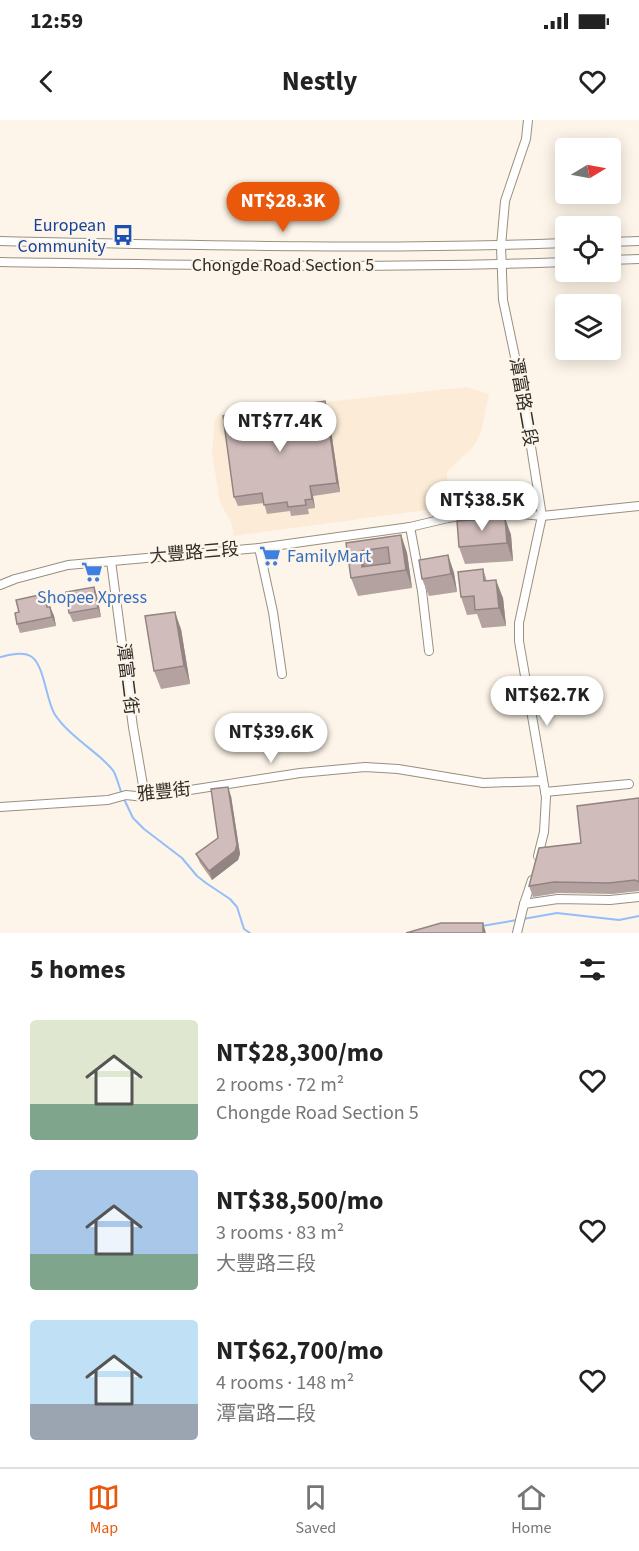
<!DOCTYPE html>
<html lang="en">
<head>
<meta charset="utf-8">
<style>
	:root { --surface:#fff; --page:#f2f2f2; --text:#222; --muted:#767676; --line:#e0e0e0; --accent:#ea580c }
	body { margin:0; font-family:"Source Sans 3","Noto Sans TC",sans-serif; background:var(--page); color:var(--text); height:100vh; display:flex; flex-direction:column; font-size:22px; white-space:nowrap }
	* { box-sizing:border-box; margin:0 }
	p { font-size:20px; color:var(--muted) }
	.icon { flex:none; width:33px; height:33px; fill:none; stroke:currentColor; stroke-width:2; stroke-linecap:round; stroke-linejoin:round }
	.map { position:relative; height:813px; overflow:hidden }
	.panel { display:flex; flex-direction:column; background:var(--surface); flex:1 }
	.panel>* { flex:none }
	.needle { width:39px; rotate:80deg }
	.tools { position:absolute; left:555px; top:18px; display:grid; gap:12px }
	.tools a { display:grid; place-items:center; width:66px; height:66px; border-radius:6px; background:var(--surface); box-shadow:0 3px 15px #0003; font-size:30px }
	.price { position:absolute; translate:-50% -51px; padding:0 14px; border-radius:21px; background:#fff; color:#222; font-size:20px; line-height:39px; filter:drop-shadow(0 2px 3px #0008) }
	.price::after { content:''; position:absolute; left:50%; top:36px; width:18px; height:14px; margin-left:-9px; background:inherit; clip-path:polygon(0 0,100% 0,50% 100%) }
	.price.on { background:var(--accent); color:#fff }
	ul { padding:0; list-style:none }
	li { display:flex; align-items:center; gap:18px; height:150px; padding:0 30px }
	li span { display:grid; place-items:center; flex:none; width:168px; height:120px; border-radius:6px; color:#555 }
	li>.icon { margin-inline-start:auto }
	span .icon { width:72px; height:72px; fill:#fffc; stroke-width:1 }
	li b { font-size:26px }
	h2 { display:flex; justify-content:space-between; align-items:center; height:72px; padding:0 30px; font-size:26px }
	.status { display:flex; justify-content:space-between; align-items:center; height:42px; padding:0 30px; background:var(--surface); direction:ltr }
	.status svg { height:16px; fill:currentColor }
	header { display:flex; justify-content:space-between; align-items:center; height:78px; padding:0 30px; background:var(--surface); font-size:27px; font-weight:700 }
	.tabs { display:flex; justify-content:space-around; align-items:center; height:84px; border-top:2px solid var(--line); background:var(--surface); font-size:16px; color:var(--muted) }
	.tabs a { display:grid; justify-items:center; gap:3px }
	.tabs .on { color:var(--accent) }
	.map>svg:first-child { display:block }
	.built { fill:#fcecd7 }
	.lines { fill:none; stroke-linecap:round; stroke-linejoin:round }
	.stream { stroke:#93befa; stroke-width:2 }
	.minor-casing { stroke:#998f81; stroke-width:10 }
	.minor { stroke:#fff; stroke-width:8 }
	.wall { fill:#b3a2a0 }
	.shaded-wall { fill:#928482 }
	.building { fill:#d0bcba; stroke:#928482; stroke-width:1.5; fill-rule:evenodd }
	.labels { text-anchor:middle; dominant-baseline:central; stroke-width:4.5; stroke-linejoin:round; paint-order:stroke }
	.transit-label { font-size:18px; fill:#164399; stroke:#fdf5e9; text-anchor:end }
	.street-label { font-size:18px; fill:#302c27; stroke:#fdf5e9 }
	.shop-label { font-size:18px; fill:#366cbe; stroke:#fdf5e9; text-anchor:start }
</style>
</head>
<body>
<div class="status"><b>12:59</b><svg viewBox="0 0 49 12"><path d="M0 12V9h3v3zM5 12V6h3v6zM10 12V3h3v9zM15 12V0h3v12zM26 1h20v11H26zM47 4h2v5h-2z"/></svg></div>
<header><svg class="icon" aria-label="back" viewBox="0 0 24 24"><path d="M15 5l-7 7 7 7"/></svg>Nestly<svg class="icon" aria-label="heart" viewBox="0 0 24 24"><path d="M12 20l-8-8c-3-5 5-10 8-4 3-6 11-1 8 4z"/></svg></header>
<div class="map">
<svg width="639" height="813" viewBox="0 0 639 813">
	<rect width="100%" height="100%" fill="#fdf5e9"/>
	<path class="built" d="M467 267 489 274 481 312 474 326 447 352 449 387 234 416 231 402 220 383 212 333 215 299 220 293Z"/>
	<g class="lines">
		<g class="stream">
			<path d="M0 537C10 535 23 531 32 537 44 546 46 578 54 593 64 610 86 625 101 638 105 642 111 647 114 652 117 658 119 667 122 674"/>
			<path d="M124 679 133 698 144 709 182 738 197 756 206 763 230 779 237 787 244 809 250 813"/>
			<path d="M523 799 557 793 619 800 639 796"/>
			<path d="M482 806 517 800"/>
		</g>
		<defs>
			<g id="minor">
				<path d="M528 0 526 19 505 81 501 126 503 180 522 270 542 396 519 503V521L546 677 544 712 538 736"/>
				<path d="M0 121C188 125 377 130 566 123"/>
				<path d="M610 122 639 121"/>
				<path d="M610 140 639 139"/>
				<path d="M0 142C189 145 377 149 566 142"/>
				<path d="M410 407 422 471 429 531"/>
				<path d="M259 428 273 492 282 554"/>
				<path d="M111 441 133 607 145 677"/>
				<path d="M0 465 15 459 68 445 259 428 410 407 448 398 492 391 542 396 639 386"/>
				<path d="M529 579 585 571"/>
				<path d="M545 672 629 664"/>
				<path d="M0 687 108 680 126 675 145 677 300 653 365 647 398 649 483 663 543 661"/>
				<path d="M524 784 558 779 610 780 639 777"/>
				<path d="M517 813 524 784 532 760"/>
			</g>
		</defs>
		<use href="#minor" class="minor-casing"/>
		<use href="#minor" class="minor"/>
	</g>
	<g class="wall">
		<path d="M328 290 340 372 313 376 315 388 308 389 309 394 291 396 290 391 267 394 264 383 238 386 234 377Z"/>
		<path d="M505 398 511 415 513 441 465 444 459 427Z"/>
		<path d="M401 415 407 433 412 468 358 476 351 458 346 423Z"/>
		<path d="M448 435 454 453 457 472 429 476 422 459Z"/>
		<path d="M483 449 487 461 503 478 506 506 482 508 477 494 467 495 461 477Z"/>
		<path d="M44 474 48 487H50L54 496 56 506 20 513 17 504 19 492Z"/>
		<path d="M97 476 101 497 73 502 69 493Z"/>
		<path d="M181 509 190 564 161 569 154 551Z"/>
		<path d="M231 676 240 734 238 740 212 760 200 743 196 734 218 718Z"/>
		<path d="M639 678V771L613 774 558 773 533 777 529 766 581 723Z"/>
	</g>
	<g class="shaded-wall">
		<path d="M325 281 328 290 340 372 337 363Z"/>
		<path d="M310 366 313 376 315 388 312 379Z"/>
		<path d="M505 398 511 415 513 441 507 423Z"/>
		<path d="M401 415 407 433 412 468 406 450Z"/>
		<path d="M360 431 366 449 362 447Z"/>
		<path d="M448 435 454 453 457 472 451 454Z"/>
		<path d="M496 460 503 478 506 506 499 488Z"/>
		<path d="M94 467 97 476 101 497 98 488Z"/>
		<path d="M50 487 54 496 56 506 52 497Z"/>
		<path d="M175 492 181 509 190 564 184 546Z"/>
		<path d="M228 667 231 676 240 734 238 740 212 760 209 751 235 731Z"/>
		<path d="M483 803 486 813H483Z"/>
	</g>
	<g class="building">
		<path d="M325 281 337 363 310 366 312 379 305 380 306 385 288 387 287 382 264 385 262 373 234 377 223 296Z"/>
		<path d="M505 398 507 423 459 427 457 401Z"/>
		<path d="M401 415 406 450 351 458 346 423ZM388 427 390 443 362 447 360 431Z"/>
		<path d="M448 435 451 454 422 459 419 440Z"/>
		<path d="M483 449 484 461 496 460 499 488 475 490 474 476 461 477 458 452Z"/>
		<path d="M94 467 98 488 69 493 66 472Z"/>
		<path d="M44 474 47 487H50L52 497 17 504 15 493 19 492 16 480Z"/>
		<path d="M175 492 184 546 154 551 145 496Z"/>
		<path d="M228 667 237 725 235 731 209 751 196 734 218 718 211 669Z"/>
		<path d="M639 678V762L635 760 609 763 554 762 529 766 539 728 581 723 577 686Z"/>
		<path d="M441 803H483V813H406Z"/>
	</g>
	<defs>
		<symbol id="bus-bare" viewBox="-9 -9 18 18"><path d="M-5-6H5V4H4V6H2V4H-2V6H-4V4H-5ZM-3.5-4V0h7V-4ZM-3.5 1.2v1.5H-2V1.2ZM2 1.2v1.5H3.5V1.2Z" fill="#1a4fb4" stroke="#fdf5e9" stroke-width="2.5" paint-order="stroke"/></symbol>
		<symbol id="supermarket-bare" viewBox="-9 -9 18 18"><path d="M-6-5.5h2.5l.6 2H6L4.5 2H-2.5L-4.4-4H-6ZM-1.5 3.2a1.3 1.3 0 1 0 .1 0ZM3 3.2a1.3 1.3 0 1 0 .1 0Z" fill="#3f7fe0" stroke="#fdf5e9" stroke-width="2.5" paint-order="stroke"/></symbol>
	</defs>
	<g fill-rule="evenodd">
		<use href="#bus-bare" x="108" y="100" width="30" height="30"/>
		<use href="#supermarket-bare" x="255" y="421" width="30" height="30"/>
		<use href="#supermarket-bare" x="77" y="437" width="30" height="30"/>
	</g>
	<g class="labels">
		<g class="transit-label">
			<text x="106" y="105">European<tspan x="106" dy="21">Community</tspan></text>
		</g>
		<g class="street-label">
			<text x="283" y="145">Chongde Road Section 5</text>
			<text transform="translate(523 282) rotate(80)">潭富路二段</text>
			<text transform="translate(194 433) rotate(-5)">大豐路三段</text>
			<text transform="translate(127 559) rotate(83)">潭富二街</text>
			<text transform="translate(164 672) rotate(-6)">雅豐街</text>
		</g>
		<g class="shop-label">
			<text x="287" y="436">FamilyMart</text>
			<text x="92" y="477" text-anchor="middle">Shopee Xpress</text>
		</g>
	</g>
</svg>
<div class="tools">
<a><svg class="needle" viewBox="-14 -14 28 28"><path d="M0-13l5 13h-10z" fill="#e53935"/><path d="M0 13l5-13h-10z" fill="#767676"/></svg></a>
<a><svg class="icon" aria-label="locate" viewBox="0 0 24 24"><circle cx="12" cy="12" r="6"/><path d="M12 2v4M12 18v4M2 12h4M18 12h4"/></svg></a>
<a><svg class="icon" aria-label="layers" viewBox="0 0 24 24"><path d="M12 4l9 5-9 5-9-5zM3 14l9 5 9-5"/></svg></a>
</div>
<b class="price on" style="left:283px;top:113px">NT$28.3K</b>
<b class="price" style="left:280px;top:333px">NT$77.4K</b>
<b class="price" style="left:482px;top:412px">NT$38.5K</b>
<b class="price" style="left:547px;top:607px">NT$62.7K</b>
<b class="price" style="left:271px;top:644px">NT$39.6K</b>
</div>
<section class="panel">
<h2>5 homes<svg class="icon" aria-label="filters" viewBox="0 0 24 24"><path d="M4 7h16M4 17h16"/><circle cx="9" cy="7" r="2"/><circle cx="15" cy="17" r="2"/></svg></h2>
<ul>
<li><span style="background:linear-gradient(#dfe7d0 70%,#7fa58c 0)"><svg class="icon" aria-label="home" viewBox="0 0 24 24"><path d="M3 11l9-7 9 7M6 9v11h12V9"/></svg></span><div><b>NT$28,300/mo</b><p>2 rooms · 72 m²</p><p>Chongde Road Section 5</p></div><svg class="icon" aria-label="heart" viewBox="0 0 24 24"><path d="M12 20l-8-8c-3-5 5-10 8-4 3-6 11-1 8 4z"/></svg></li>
<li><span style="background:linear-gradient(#a9c7e8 70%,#7fa58c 0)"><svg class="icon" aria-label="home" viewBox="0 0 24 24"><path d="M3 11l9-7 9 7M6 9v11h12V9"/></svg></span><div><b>NT$38,500/mo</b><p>3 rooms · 83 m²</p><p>大豐路三段</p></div><svg class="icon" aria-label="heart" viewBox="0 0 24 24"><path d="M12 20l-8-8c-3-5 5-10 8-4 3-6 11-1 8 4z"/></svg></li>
<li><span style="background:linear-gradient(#bfe0f5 70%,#9aa5b1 0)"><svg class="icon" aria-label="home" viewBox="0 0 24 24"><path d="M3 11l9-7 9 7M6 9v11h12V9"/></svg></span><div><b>NT$62,700/mo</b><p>4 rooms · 148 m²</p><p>潭富路二段</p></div><svg class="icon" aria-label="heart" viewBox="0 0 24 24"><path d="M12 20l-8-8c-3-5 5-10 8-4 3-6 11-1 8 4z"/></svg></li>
</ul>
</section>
<nav class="tabs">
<a class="on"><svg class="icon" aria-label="map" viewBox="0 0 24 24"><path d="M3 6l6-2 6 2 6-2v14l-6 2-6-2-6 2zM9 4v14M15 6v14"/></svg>Map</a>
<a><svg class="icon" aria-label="saved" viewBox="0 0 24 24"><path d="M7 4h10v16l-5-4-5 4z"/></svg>Saved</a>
<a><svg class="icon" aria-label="home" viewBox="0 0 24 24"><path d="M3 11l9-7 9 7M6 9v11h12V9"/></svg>Home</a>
</nav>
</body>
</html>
